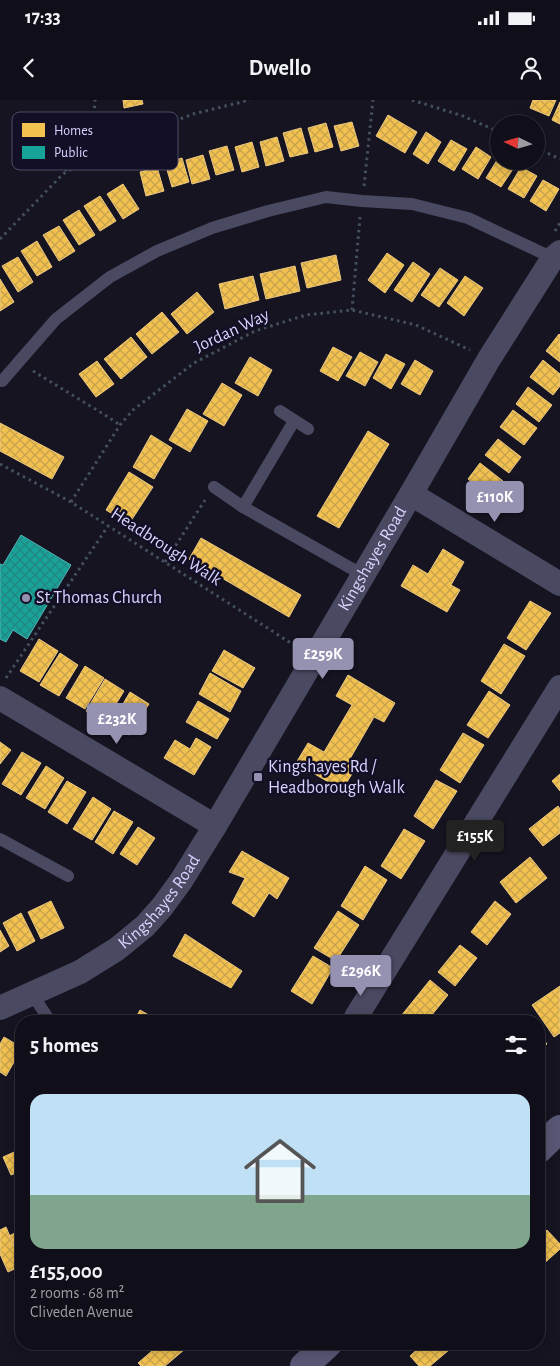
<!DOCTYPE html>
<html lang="en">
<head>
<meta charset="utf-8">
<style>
	:root { --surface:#100f19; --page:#1e1d26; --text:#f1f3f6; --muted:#9c9ca2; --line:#302f38; --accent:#9591b1 }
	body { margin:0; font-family:"Alegreya Sans",sans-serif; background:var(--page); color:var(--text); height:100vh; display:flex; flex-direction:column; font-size:19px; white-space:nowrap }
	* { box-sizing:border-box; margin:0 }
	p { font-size:16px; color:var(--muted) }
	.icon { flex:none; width:28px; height:28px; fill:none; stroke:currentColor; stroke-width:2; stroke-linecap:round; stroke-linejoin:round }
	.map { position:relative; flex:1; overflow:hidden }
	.side { position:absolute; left:15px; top:915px; width:530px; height:335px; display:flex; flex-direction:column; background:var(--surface); border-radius:20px; box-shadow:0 2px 12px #0003,0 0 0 1px var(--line) }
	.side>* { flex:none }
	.needle { width:32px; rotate:275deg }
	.fabs { position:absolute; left:490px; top:15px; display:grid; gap:10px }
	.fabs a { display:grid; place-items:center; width:55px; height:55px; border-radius:50%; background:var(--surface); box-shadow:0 2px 12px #0003,0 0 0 1px var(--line); font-size:25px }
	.price { position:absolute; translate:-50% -42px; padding:0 11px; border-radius:5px; background:var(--accent); color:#fff; font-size:16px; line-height:32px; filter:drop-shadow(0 1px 2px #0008) }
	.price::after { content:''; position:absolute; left:50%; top:30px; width:15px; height:11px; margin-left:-8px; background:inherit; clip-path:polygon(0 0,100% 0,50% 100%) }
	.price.current { background:#222; color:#fff }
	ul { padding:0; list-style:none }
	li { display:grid; align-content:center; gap:10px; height:265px; padding:0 15px }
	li+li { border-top:1px solid var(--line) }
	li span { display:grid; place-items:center; height:155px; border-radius:15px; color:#555 }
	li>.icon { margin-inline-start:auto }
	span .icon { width:90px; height:90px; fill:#fffc; stroke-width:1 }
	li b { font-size:21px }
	h2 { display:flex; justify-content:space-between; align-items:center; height:60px; padding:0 15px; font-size:21px }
	.status { display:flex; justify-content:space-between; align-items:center; height:35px; padding:0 25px; background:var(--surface); direction:ltr }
	.status svg { height:14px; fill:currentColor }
	header { display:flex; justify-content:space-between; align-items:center; height:65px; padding:0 15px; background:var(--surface); font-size:22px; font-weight:700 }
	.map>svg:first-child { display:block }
	.homes { fill:url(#homes-cross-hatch); stroke:#eac783 }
	.public { fill:url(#public-cross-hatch); stroke:#51b2b7 }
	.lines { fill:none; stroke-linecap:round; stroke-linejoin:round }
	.path { stroke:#44505f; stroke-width:3; stroke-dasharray:2.5 4; stroke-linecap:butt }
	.lane { stroke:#4a4962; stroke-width:12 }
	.street { stroke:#4a4962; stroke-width:24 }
	.secondary { stroke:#575674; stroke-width:28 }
	.poi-dot { fill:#9591b1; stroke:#130f26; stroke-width:2 }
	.labels { text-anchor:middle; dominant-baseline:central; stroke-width:5; stroke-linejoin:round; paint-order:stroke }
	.street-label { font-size:18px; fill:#d9d4ff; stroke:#130f26 }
	.poi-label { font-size:18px; fill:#d9d4ff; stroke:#130f26; text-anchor:start }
	.key { fill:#130f26; stroke:#4e4a67; stroke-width:1 }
	.key-label { font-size:14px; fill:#d9d4ff }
</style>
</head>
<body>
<div class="status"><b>17:33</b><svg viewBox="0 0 49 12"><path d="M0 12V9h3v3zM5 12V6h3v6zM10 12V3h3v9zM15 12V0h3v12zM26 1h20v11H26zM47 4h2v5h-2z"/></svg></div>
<header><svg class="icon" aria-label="back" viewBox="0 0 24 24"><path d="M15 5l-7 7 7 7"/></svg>Dwello<svg class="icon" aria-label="person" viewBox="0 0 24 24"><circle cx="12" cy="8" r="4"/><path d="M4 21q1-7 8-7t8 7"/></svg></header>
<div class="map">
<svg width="560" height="1266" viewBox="0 0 560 1266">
	<defs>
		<pattern id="homes-cross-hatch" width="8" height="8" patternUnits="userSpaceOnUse" patternTransform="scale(1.25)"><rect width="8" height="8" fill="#f2c14e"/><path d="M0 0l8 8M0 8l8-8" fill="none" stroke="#c6a14e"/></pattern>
		<pattern id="public-cross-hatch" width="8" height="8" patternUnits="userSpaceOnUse" patternTransform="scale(1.25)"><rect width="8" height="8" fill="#17a398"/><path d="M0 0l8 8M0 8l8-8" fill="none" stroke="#248581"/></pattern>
	</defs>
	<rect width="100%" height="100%" fill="#161421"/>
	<g class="homes">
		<path d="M123 0H142L143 4 124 8Z"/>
		<path d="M533 0H556L549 16 530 8Z"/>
		<path d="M560 2V24L552 20Z"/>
		<path d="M388 15 417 32 405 53 376 36Z"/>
		<path d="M352 22 359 46 341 51 334 26Z"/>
		<path d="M326 23 333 47 315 52 308 28Z"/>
		<path d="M301 28 308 53 290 57 283 33Z"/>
		<path d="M426 32 441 42 428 64 413 54Z"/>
		<path d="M277 37 284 61 266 66 260 42Z"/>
		<path d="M451 40 467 49 454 71 438 61Z"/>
		<path d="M252 42 259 67 242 72 235 47Z"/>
		<path d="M227 46 234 70 216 75 209 51Z"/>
		<path d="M476 47 491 57 478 79 462 69Z"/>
		<path d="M203 55 210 79 192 84 186 60Z"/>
		<path d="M499 57V61H507L515 66 501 87 486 78Z"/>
		<path d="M182 58 189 82 172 87 165 63Z"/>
		<path d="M157 67 164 91 146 96 140 72Z"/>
		<path d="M521 67 537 76 524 98 508 89Z"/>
		<path d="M543 80 559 89 546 111 530 101Z"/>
		<path d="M123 84 139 109 123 119 107 94Z"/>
		<path d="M100 96 116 121 100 131 84 106Z"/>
		<path d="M79 110 95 135 79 145 63 120Z"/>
		<path d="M59 126 75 151 59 161 43 135Z"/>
		<path d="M37 141 52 167 37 176 21 151Z"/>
		<path d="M387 153 404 165 385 193 368 180Z"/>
		<path d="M336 155 341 180 307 188 301 163Z"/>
		<path d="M18 157 33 182 18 192 2 166Z"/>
		<path d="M413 162 430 174 412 202 394 190Z"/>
		<path d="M295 166 300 191 266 199 260 174Z"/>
		<path d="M440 168 458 180 439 207 421 195Z"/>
		<path d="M253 176 259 200 225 209 219 184Z"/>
		<path d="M465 176 483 188 464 216 447 203Z"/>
		<path d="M0 179 14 202 0 211Z"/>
		<path d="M197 192 214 212 187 234 171 214Z"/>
		<path d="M162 212 179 232 152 254 136 234Z"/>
		<path d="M559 234 560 235V262L546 251Z"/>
		<path d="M131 237 147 257 121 279 104 259Z"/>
		<path d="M333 247 352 257 338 281 320 271Z"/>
		<path d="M360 252 378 262 365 286 346 276Z"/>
		<path d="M386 254 405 264 391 289 373 278Z"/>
		<path d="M250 257 272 270 258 296 235 283Z"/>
		<path d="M415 260 433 271 420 295 401 284Z"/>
		<path d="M543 260 560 274V286L553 295 530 277Z"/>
		<path d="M97 261 114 284 96 297 79 274Z"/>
		<path d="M222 283 242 295 224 326 203 314Z"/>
		<path d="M528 287 552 305 539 322 516 304Z"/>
		<path d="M187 309 208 321 190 352 169 340Z"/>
		<path d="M513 310 537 328 524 345 500 327Z"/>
		<path d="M0 323 64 357 52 379 0 351Z"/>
		<path d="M368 331 389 344 339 428 317 416Z"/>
		<path d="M151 335 172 348 154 379 133 367Z"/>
		<path d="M498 339 521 357 509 373 485 355Z"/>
		<path d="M480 363 503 381 491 398 468 379Z"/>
		<path d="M129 372 153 387 129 424 106 410Z"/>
		<path d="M201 438 301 495 289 517 189 459Z"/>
		<path d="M443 449 464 462 451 485 460 490 447 512 401 486 413 465 428 474Z"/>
		<path d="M530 501 551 513 526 550 507 538Z"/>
		<path d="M39 539 58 551 39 582 20 571Z"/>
		<path d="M504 544 525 556 501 594 481 581Z"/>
		<path d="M224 550 255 568 243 588 212 571Z"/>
		<path d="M60 553 78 565 59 596 40 585Z"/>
		<path d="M85 566 104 578 85 609 66 598Z"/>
		<path d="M210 573 241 591 230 612 199 594Z"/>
		<path d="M348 575 395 603 384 622 374 617 347 664 355 669 342 690 296 663 308 643 324 652 352 605 336 596Z"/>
		<path d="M105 579 124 591 105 622 86 611Z"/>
		<path d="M489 591 510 605 488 638 467 625Z"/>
		<path d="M130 592 149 604 129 635 111 624Z"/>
		<path d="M198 601 229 619 217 639 186 622Z"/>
		<path d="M463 633 484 645 460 683 440 670Z"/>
		<path d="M196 638 211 647 194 675 164 658 175 640 190 649Z"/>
		<path d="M0 642 11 650 0 664Z"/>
		<path d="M22 652 41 663 21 695 2 684Z"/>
		<path d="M46 666 64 678 45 709 26 698Z"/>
		<path d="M560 674V691L552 681Z"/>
		<path d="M436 680 457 691 433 729 414 716Z"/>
		<path d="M67 681 86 692 67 724 48 712Z"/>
		<path d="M93 697 111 709 92 740 73 729Z"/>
		<path d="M558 706 560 709V733L543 746 529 729Z"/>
		<path d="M114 711 133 722 113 754 95 742Z"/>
		<path d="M138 727 155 738 137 765 120 754Z"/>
		<path d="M404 729 425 741 401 779 381 766Z"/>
		<path d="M242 751 289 778 277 799 269 793 254 817 232 803 245 778 229 772Z"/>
		<path d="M530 757 547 778 516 803 500 782Z"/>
		<path d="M365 766 387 780 363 820 341 806Z"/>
		<path d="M51 801 64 828 41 839 28 812Z"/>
		<path d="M495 801 511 814 487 845 471 832Z"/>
		<path d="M338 811 359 825 336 861 314 848Z"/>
		<path d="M21 813 35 841 17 851 3 823Z"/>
		<path d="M0 830 9 846 0 852Z"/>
		<path d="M185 834 242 871 231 888 173 856Z"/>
		<path d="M460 845 477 858 455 886 438 872Z"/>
		<path d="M313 856 333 868 312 904 291 891Z"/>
		<path d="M430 880 448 895 427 921H397Z"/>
		<path d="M560 886V933L554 937 532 905Z"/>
		<path d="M140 910 159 921H134Z"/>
		<path d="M539 933 547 944 539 950Z"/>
		<path d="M4 937 21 947V950L6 976 0 972V944Z"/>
		<path d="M21 1049V1071L11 1075 3 1057Z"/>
		<path d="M6 1127 21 1162V1166L8 1172 0 1154V1130Z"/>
		<path d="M21 1130V1160L9 1136Z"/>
		<path d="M547 1130 560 1144V1149L539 1168V1138Z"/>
		<path d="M160 1244H191L165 1266H141L138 1263Z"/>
		<path d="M423 1244H444L449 1250 430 1266H419L410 1256Z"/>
	</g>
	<path class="public" d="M21 435 71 465 27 539 13 530 6 542 0 539V464L3 465Z"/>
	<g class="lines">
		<g class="path">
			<path d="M412 0 463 16 499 32"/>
			<path d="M536 48 560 59"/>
			<path d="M65 71 93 30 95 0"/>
			<path d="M364 86 373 0"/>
			<path d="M555 131 560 123"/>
			<path d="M0 139 63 74 112 45 193 14 250 0"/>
			<path d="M352 210 360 117"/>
			<path d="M33 271 105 315 120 325"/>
			<path d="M0 364 71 402 297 547"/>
			<path d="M71 402 120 325 133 310 194 263 255 231 306 215 352 210 416 225 470 250"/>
			<path d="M165 462 205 400"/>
			<path d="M6 578 108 426"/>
		</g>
		<g class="lane">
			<path d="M2 281 56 219 110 177 157 151 212 128 268 111 326 97 362 101 412 104 468 118 553 158"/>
			<path d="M280 311 308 329"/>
			<path d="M214 387 243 407 363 475"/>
			<path d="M243 407 294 321"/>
			<path d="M0 739 68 776"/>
			<path d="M32 894 50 921"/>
		</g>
		<g class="street">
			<path d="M411 394 560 484"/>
			<path d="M0 598 215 726"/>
			<path id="s1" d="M0 908 80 872 117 849 145 826 162 807 181 781 215 726 411 394 489 259 553 158 560 152"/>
			<path d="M356 917 560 587"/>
		</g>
		<g class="secondary">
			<path d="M539 1049 560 1029"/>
			<path d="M304 1266 328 1244"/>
		</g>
	</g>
	<g class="poi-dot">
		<circle cx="26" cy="498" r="5"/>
		<rect x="253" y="672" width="10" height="10" rx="2.5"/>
	</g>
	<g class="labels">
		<g class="street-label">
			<text transform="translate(232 231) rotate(-25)">Jordan Way</text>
			<text transform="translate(166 447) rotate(33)">Headbrough Walk</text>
			<text stroke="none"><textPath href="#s1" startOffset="600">Kingshayes Road</textPath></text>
			<text stroke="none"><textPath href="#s1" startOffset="195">Kingshayes Road</textPath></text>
		</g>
		<g class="poi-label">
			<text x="36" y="498">St Thomas Church</text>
			<text x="268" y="667">Kingshayes Rd /<tspan x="268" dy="21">Headborough Walk</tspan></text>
		</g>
	</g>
	<rect x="12" y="12" width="166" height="58" rx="8" class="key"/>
	<rect x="22" y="23" width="23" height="14" fill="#f2c14e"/>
	<rect x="22" y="46" width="23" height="13" fill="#17a398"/>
	<g class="key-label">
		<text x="54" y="35">Homes</text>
		<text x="54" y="57">Public</text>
	</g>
</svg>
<div class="fabs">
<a><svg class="needle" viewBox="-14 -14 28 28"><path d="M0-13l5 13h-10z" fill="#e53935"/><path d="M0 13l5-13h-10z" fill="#9c9ca2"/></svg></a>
</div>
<b class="price" style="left:495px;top:423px">£110K</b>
<b class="price" style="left:323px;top:580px">£259K</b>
<b class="price" style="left:117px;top:645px">£232K</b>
<b class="price current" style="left:475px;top:762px">£155K</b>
<b class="price" style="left:361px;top:897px">£296K</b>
<section class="side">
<h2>5 homes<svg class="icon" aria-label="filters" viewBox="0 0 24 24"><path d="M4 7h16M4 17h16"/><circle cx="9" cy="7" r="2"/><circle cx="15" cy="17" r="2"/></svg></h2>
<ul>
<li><span style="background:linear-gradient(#bfe0f5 65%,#7fa58c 0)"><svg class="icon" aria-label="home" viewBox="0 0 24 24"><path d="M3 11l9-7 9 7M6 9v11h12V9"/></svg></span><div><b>£155,000</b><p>2 rooms · 68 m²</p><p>Cliveden Avenue</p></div></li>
</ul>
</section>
</div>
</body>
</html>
